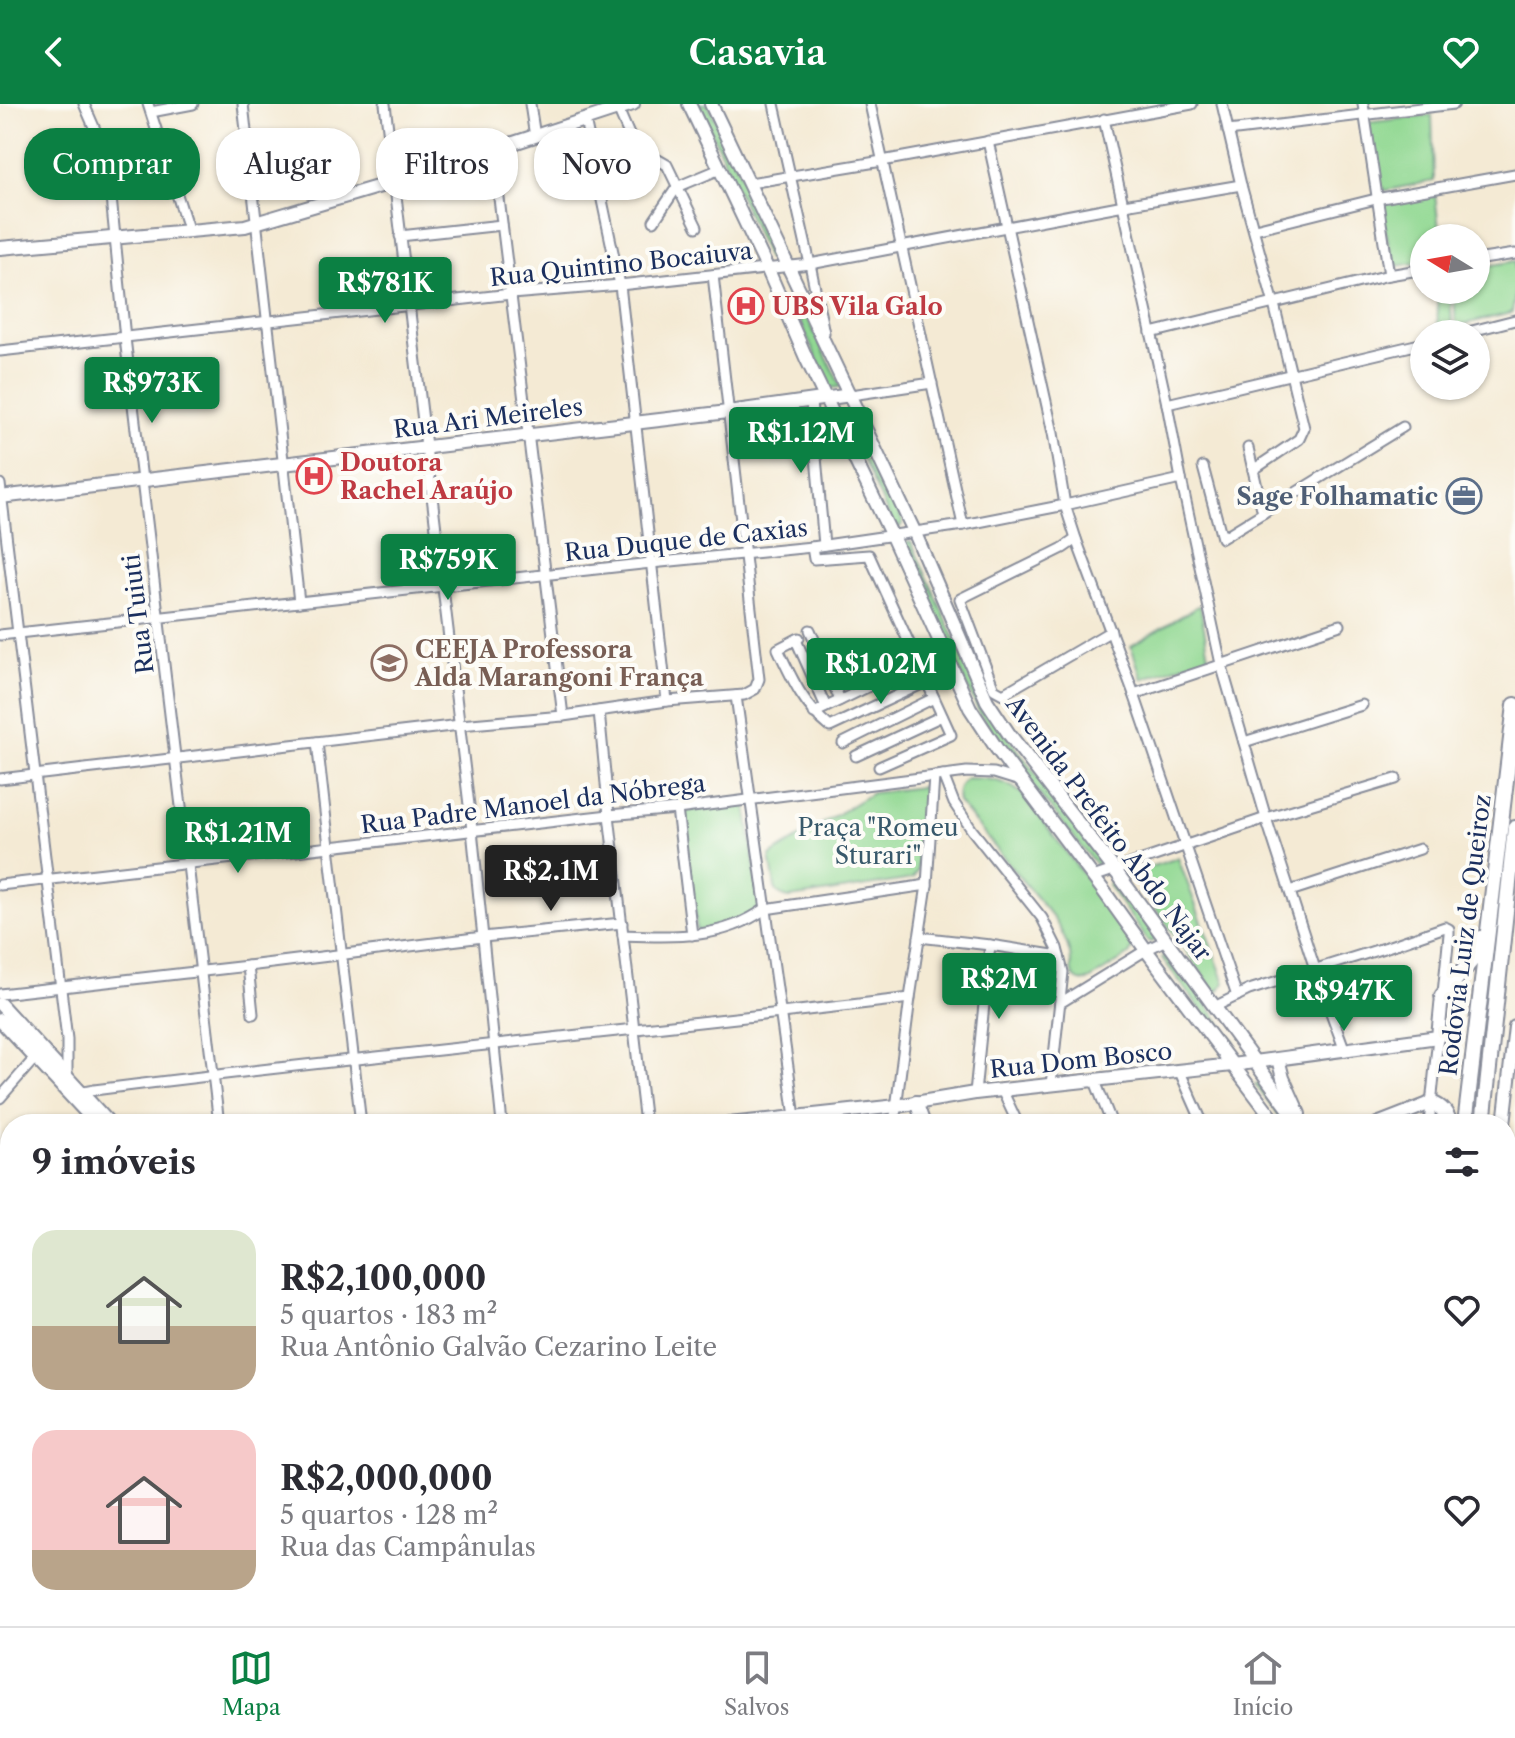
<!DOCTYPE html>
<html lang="pt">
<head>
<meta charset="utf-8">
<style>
	:root { --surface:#fff; --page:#f7f7f7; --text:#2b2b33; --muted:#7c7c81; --line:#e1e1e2; --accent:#0b8043 }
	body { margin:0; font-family:"Libre Caslon Text",serif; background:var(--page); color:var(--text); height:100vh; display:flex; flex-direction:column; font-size:30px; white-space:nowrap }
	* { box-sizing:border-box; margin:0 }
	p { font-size:26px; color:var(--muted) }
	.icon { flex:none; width:44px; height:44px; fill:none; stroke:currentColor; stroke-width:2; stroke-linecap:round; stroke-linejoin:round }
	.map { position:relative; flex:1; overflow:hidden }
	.drawer { position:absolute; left:0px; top:1010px; width:1516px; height:512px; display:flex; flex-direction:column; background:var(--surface); border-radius:32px 32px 0 0; box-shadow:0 2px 6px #0004 }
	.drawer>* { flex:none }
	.hud { position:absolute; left:24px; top:24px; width:800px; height:72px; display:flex; gap:16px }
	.needle { width:52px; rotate:281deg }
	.tools { position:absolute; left:1410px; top:120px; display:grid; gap:16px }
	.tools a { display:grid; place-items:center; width:80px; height:80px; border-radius:50%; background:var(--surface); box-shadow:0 2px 6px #0004; font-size:40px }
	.price { position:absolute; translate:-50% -68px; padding:0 18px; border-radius:8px; background:var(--accent); color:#fff; font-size:26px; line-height:52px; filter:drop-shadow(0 2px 4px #0008) }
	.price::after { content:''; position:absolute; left:50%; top:48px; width:24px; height:18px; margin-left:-12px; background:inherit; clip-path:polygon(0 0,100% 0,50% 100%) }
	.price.current { background:#222; color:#fff }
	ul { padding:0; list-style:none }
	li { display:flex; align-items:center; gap:24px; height:200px; padding:0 32px }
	li span { display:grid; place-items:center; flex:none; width:224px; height:160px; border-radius:24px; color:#555 }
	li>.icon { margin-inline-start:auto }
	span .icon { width:96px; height:96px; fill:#fffc; stroke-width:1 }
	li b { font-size:34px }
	h2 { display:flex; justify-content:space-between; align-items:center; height:96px; padding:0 32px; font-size:34px }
	.tag { padding:0 28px; border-radius:32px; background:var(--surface); box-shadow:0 2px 6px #0004; font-size:28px; line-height:72px }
	.tag.current { background:var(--accent); color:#fff }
	header { display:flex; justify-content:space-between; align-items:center; height:104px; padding:0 32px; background:var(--accent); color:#fff; font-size:36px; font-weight:600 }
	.tab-bar { display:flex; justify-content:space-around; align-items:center; height:112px; border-top:2px solid var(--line); background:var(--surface); font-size:22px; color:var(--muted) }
	.tab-bar a { display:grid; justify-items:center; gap:4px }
	.tab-bar .current { color:var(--accent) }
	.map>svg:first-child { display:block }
	.green { fill:#91d892; stroke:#568478; stroke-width:2 }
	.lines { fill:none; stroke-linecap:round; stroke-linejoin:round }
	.minor-casing { stroke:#888c99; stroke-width:13 }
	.major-casing { stroke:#888c99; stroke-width:16 }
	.highway-casing { stroke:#888c99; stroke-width:18 }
	.minor { stroke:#fff; stroke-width:9 }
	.major { stroke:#fff; stroke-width:12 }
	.highway { stroke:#fff; stroke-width:14 }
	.labels { text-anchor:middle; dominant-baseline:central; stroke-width:8; stroke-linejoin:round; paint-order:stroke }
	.street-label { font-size:24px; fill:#1b2f5e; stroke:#fdfcf7 }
	.health-label { font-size:24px; font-weight:bold; fill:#be3a42; stroke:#fdfcf7; text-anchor:start }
	.service-label { font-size:24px; font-weight:bold; fill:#4e5e75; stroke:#fdfcf7; text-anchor:end }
	.education-label { font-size:24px; font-weight:bold; fill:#785e54; stroke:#fdfcf7; text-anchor:start }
	.park-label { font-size:24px; fill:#38596b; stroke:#fdfcf7 }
</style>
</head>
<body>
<header><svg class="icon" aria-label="back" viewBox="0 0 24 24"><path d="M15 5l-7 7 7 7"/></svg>Casavia<svg class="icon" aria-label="heart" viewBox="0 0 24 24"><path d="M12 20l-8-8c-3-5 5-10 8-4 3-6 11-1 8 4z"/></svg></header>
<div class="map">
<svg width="1515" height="1522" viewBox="0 0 1515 1522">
	<rect width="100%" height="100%" fill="#fdfcf7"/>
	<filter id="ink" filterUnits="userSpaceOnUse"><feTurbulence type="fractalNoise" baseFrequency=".0125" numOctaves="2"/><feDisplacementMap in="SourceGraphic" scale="16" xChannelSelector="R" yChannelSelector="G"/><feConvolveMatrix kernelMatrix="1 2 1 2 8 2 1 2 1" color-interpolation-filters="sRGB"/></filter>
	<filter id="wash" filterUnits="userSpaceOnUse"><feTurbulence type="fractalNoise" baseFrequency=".006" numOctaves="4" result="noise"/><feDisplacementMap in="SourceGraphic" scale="32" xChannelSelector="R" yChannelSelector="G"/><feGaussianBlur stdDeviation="1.8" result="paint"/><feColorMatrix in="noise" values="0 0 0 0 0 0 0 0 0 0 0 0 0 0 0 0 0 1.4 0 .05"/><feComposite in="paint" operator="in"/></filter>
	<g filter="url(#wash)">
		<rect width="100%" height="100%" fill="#f4ead4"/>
		<g class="green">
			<path d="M699 0H708L778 150 775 156 768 155Z"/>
			<path d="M1432 11 1434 77 1377 88 1365 19Z"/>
			<path d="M1435 90 1440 134H1424V158L1397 162 1392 154 1381 107 1387 98Z"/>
			<path d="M1515 157V190L1512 209 1456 222 1454 186H1476V164Z"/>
			<path d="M788 181H791L841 283 830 284 786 186Z"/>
			<path d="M1437 186H1450L1452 223 1438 228Z"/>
			<path d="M851 315 855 317 903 418 902 421 898 424 893 421 847 321 848 316Z"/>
			<path d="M901 438H911L986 603 1101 757 1102 760 1099 763 1097 762 1029 677 980 610Z"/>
			<path d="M1200 501 1209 552 1142 575 1131 542Z"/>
			<path d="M966 674C987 674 1006 676 1022 690L1132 835 1133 843 1129 851 1089 876C1083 877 1081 879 1076 875 1069 870 1072 858 1070 850 1067 837 1061 826 1054 815L958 698C956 688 958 681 966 674Z"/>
			<path d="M929 682 917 767 913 774 906 776 790 794C783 793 778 791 775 784L770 752 872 689Z"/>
			<path d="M746 698 760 804 730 821 697 827 682 708Z"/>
			<path d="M1178 754 1225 879 1216 889 1130 769Z"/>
			<path d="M1110 777H1113L1118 780 1154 829 1155 836 1152 838 1148 837 1108 781Z"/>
			<path d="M1164 851 1179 869 1192 880 1234 937 1227 940 1162 854Z"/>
			<path d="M1262 979 1293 1020H1284L1255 980Z"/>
			<path d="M4 1201 10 1206V1227L0 1234V1206Z"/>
			<path d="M714 1512H828L827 1522H715Z"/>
		</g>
	</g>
	<g filter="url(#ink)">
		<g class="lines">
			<defs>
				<g id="minor">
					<path d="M84 0 107 53 125 234 219 1020"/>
					<path d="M148 0 189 128"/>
					<path d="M243 0 299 498"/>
					<path d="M385 0 472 726 502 1020"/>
					<path d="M530 0 535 33"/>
					<path d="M774 0 810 160 824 229"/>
					<path d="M870 0 963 421"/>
					<path d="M1222 0 1241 81 1274 200 1304 324 1299 335 1253 366"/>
					<path d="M1363 0 1389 171"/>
					<path d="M618 5 634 42 667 61 697 123"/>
					<path d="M151 8 193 0"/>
					<path d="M1104 15 1167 300 1181 375 1221 560 1266 714 1315 865 1345 947"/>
					<path d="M585 16 620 181 667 597"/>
					<path d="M1228 27 1454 0"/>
					<path d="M988 37 1053 329 1065 401 1076 435 1134 590 1237 892"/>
					<path d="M493 46 563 612"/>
					<path d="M750 79 882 57 1192 0"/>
					<path d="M654 117 677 83 720 65"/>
					<path d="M1255 125 1376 95 1515 70"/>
					<path d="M400 132 502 121"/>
					<path d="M1476 156 1515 150"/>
					<path d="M1151 229 1389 171 1424 165"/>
					<path d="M1460 230 1515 216"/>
					<path d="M0 247 511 190 620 181 810 160 1124 101 1241 81"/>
					<path d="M851 291 932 279"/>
					<path d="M811 298 824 441"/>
					<path d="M1167 300 1424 239"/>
					<path d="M1248 344 1263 409"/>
					<path d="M1203 363 1222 434 1403 323"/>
					<path d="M0 380 67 935V977"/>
					<path d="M1076 435 1063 444 960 495 994 585 1003 590 1111 527"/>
					<path d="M812 443 814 455 869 451 951 631 879 663"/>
					<path d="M810 526 840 596"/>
					<path d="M0 531 651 459 812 443 963 421 1065 401 1181 375"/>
					<path d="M799 534 778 545C792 575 804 602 830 623L926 578"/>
					<path d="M796 536 826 603"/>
					<path d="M1134 590 1340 521"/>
					<path d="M736 592 796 1020"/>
					<path d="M599 607 609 711 645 1020"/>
					<path d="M814 609 917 559"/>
					<path d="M317 638 361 1020"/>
					<path d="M1244 638 1362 601"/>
					<path d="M843 639 934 594"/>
					<path d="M856 652 942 612"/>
					<path d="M943 671 954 699 972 726 1042 814 1057 844 1063 868 1051 981"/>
					<path d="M0 675 460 621 563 612 667 597 744 591 755 585 759 575 713 171"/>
					<path d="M677 705 692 831"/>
					<path d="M1093 773 1266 714 1396 675"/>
					<path d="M0 781 609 711 677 705 967 668 994 669 1020 677"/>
					<path d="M1290 787 1420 745"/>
					<path d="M623 831C673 833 722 836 765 805L927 781"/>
					<path d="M919 833 990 841 1059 852"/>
					<path d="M248 862 253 910"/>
					<path d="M0 890 248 862 483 833 622 819"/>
					<path d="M1060 899 1146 846 1166 836"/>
					<path d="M1214 903 1249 886 1387 843 1445 823 1449 825V830L1443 889"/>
					<path d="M1180 968 1203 1020"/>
					<path d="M1095 977 1112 1020"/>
					<path d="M1002 986 1018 1020"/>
					<path d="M79 989 94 986C366 951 638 927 910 894"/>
					<path d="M975 989 990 841"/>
					<path d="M0 994 35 954"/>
					<path d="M894 1020 910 894 927 781 934 672"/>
					<path d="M1429 1020 1438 933"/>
					<path d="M0 1070 10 1079"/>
					<path d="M1506 1193 1515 1194"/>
					<path d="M0 1199 10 1188"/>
					<path d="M0 1297 10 1313"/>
					<path d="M1506 1381 1515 1382"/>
					<path d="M1506 1390 1515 1387"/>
					<path d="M0 1462 10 1478"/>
					<path d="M134 1512 140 1522"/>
					<path d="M234 1512 240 1522"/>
					<path d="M334 1512 340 1522"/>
					<path d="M436 1512 442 1522"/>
					<path d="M536 1512 543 1522"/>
					<path d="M707 1512 708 1522"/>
					<path d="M942 1512 955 1522"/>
					<path d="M1073 1512 1087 1522"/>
					<path d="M1215 1512 1226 1522"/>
					<path d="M34 1522 51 1512"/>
					<path d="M367 1522 384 1512"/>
					<path d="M834 1522 835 1512"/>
					<path d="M1103 1522 1104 1512"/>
					<path d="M1274 1522 1276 1512"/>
				</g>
				<g id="major">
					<path d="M689 0 768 166 807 256 891 430 970 604 997 645 1103 786 1146 846 1277 1020"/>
					<path d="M711 0 914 427 987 597 1009 630 1117 769 1300 1020"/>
					<path d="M0 144 245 122 394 78 633 0"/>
					<path d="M0 393 728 308 851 291"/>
					<path d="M0 900 110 1020"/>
					<path d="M0 916 97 1020"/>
					<path d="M1278 955 1283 974 1299 1010"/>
					<path d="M916 998 924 1020"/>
					<path d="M729 1020 897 1002 975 989 1232 961 1438 933 1442 892"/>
					<path d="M1377 1020 1431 999"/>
					<path d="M1504 1020 1515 923"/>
					<path d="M0 1245 10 1239"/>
					<path d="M626 1512 639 1522"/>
					<path d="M643 1512 656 1522"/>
					<path d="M935 1522 943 1512"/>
					<path d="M1371 1522 1373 1512"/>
					<path d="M1448 1522 1449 1512"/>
				</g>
				<g id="highway">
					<path d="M1442 892 1472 856 1481 834"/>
					<path d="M1431 999C1442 1003 1447 1009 1450 1020"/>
					<path d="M1465 1020 1515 601"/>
					<path d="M1483 1020 1515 724"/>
					<path d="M1409 1522 1410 1512"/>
					<path d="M1425 1522 1427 1512"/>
				</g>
			</defs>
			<use href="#minor" class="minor-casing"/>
			<use href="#major" class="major-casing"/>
			<use href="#highway" class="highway-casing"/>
			<use href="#minor" class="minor"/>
			<use href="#major" class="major"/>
			<use href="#highway" class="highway"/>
		</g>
	</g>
	<defs>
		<symbol id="hospital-ring" viewBox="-11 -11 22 22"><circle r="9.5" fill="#fdfcf7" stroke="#e0444e" stroke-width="1.5"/><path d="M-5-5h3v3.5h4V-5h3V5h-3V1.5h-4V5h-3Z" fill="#e0444e"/></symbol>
		<symbol id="office-ring" viewBox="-11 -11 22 22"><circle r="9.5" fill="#fdfcf7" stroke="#5c6f8a" stroke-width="1.5"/><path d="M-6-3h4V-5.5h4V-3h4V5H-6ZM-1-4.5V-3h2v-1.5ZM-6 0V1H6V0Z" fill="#5c6f8a"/></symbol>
		<symbol id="school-ring" viewBox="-11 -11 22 22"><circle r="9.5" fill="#fdfcf7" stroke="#8d6e63" stroke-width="1.5"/><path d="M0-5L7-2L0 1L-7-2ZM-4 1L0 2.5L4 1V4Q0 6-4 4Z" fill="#8d6e63"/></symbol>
	</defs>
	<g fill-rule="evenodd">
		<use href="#hospital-ring" x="726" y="182" width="40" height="40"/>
		<use href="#hospital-ring" x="294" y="352" width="40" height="40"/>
		<use href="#office-ring" x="1444" y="372" width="40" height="40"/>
		<use href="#school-ring" x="369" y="539" width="40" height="40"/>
	</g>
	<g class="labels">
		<g class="street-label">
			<text transform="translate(621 160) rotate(-6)">Rua Quintino Bocaiuva</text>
			<text transform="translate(488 314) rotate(-7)">Rua Ari Meireles</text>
			<text transform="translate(686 436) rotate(-6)">Rua Duque de Caxias</text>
			<text transform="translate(138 510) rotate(-97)">Rua Tuiuti</text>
			<text transform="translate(533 700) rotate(-7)">Rua Padre Manoel da Nóbrega</text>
			<text transform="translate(1109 724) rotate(53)">Avenida Prefeito Abdo Najar</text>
			<text transform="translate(1465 831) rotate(-83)">Rodovia Luiz de Queiroz</text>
			<text transform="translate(1081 956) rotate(-6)">Rua Dom Bosco</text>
		</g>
		<g class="health-label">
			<text x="772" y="202">UBS Vila Galo</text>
			<text x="340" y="358">Doutora<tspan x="340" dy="28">Rachel Araújo</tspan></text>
		</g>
		<g class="service-label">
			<text x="1438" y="392">Sage Folhamatic</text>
		</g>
		<g class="education-label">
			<text x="415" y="545">CEEJA Professora<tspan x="415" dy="28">Alda Marangoni França</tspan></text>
		</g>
		<g class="park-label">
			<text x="878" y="723">Praça "Romeu<tspan x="878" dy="28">Sturari"</tspan></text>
		</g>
	</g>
</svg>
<div class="tools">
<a><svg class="needle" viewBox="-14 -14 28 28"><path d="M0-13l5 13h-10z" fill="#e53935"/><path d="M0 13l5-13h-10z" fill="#7c7c81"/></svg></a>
<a><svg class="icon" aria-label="layers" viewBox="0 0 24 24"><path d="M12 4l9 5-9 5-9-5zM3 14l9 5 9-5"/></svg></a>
</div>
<b class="price" style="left:385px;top:221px">R$781K</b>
<b class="price" style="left:152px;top:321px">R$973K</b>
<b class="price" style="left:801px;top:371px">R$1.12M</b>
<b class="price" style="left:448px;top:498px">R$759K</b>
<b class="price" style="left:881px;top:602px">R$1.02M</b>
<b class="price" style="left:238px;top:771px">R$1.21M</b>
<b class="price current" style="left:551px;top:809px">R$2.1M</b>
<b class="price" style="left:999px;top:917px">R$2M</b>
<b class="price" style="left:1344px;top:929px">R$947K</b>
<div class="hud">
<a class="tag current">Comprar</a>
<a class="tag">Alugar</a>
<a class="tag">Filtros</a>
<a class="tag">Novo</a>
</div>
<section class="drawer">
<h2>9 imóveis<svg class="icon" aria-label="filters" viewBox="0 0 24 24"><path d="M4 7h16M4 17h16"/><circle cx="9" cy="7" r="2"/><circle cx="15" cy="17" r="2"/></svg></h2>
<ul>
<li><span style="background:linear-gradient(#dfe7d0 60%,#b9a48a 0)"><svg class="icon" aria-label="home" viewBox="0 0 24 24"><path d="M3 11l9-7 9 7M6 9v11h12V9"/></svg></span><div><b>R$2,100,000</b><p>5 quartos · 183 m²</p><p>Rua Antônio Galvão Cezarino Leite</p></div><svg class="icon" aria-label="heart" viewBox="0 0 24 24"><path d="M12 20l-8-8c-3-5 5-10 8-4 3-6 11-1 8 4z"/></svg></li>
<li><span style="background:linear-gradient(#f6c9c9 75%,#b9a48a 0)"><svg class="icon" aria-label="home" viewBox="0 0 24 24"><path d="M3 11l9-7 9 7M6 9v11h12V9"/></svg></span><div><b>R$2,000,000</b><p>5 quartos · 128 m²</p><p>Rua das Campânulas</p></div><svg class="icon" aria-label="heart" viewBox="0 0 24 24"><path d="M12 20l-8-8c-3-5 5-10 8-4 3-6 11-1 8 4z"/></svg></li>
</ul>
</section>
</div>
<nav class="tab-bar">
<a class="current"><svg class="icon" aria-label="map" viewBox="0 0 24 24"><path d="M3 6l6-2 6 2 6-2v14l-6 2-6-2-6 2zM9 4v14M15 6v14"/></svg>Mapa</a>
<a><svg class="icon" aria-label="saved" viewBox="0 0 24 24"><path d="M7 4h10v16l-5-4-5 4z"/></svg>Salvos</a>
<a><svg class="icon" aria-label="home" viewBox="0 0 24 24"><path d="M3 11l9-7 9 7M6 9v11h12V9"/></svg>Início</a>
</nav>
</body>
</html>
